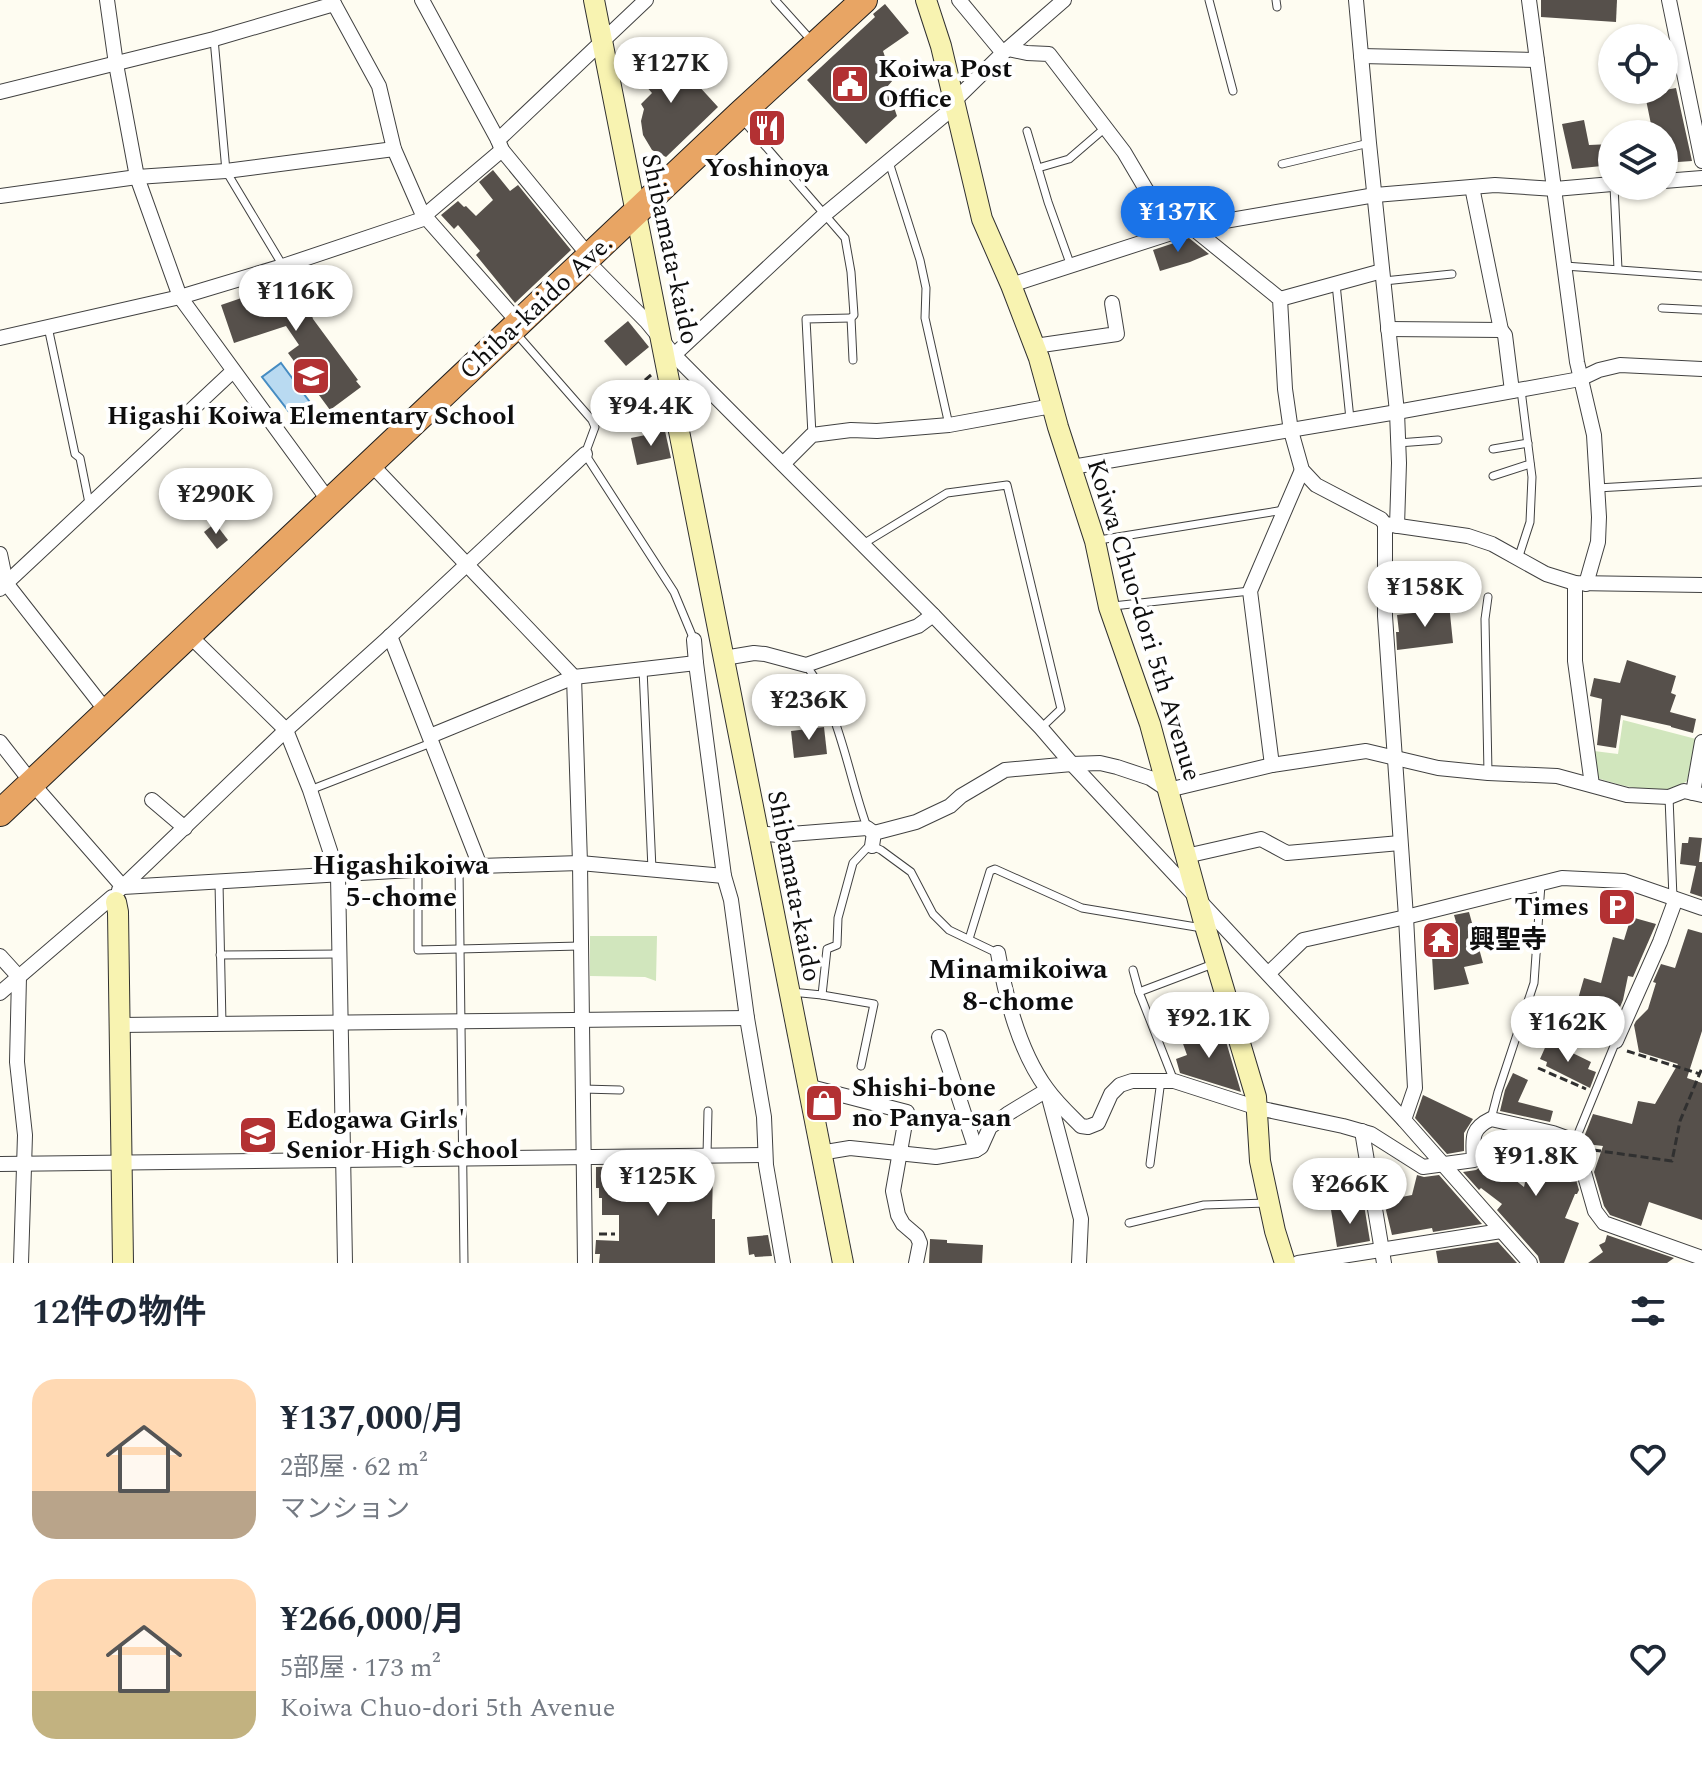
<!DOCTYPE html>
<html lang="ja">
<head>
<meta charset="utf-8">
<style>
	:root { --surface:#fff; --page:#f2f2f3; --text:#1f2937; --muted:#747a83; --accent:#1a73e8 }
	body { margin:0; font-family:Spectral,"Noto Sans JP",serif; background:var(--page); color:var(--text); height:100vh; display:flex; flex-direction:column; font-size:30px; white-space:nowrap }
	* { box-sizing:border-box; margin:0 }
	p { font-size:26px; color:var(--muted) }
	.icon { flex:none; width:44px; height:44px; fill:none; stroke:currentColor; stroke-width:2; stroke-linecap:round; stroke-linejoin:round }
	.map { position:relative; height:1263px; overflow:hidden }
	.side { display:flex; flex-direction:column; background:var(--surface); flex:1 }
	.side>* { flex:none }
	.buttons { position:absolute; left:1598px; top:24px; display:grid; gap:16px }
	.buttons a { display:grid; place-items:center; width:80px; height:80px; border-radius:50%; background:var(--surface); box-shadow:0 2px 6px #0004; font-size:40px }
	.price { position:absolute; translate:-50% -68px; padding:0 18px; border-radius:28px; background:#fff; color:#222; font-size:26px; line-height:52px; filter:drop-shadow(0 2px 4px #0008) }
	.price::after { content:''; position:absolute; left:50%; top:48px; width:24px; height:18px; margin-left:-12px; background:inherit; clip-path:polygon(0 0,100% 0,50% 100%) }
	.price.active { background:var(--accent); color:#fff }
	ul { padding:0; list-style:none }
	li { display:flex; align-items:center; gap:24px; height:200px; padding:0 32px }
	li span { display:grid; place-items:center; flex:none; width:224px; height:160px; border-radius:24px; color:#555 }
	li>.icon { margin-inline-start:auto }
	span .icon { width:96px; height:96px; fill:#fffc; stroke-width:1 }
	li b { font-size:34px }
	h2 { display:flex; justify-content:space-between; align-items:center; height:96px; padding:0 32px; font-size:34px }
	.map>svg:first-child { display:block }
	.green { fill:#d1e6bd }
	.water { fill:#b9daf1; stroke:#468cc2; stroke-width:2 }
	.building { fill:#56504b }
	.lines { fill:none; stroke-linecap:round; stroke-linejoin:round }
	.lane-casing { stroke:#414141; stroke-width:9 }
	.street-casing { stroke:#414141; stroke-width:16 }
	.secondary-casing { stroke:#303030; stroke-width:22 }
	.highway-casing { stroke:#1f1f1f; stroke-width:28 }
	.path { stroke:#303030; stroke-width:3; stroke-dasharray:8 4; stroke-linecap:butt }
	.lane { stroke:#fff; stroke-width:7 }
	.street { stroke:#fff; stroke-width:14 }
	.secondary { stroke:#f8f3b1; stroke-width:20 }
	.highway { stroke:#e8a564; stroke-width:26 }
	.labels { text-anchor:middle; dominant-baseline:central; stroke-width:8; stroke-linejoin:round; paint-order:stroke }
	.poi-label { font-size:26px; font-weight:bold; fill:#0e0e0e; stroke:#fff; text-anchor:start }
	.street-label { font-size:26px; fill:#0e0e0e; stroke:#fff }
	.neighbourhood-label { font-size:28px; font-weight:bold; fill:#0e0e0e; stroke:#fff }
</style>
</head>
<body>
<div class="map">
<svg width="1702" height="1263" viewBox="0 0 1702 1263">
	<rect width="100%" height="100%" fill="#fefcf1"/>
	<g class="green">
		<path d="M1393 569 1444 576 1447 602 1394 610Z"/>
		<path d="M1623 720 1696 739 1687 781C1662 799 1624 786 1597 778L1594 751 1618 754Z"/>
		<path d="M590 936H657L656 981 645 977 590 976Z"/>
	</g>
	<path class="water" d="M281 363 315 409 297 422 262 377Z"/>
	<g class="building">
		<path d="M1541 0H1617L1616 22 1541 17Z"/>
		<path d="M885 4 909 33 883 51 893 80 887 87 897 116 866 144 807 80 875 17 873 14Z"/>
		<path d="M665 49 718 107 666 157 652 150 643 135 641 121 644 109 641 104 652 93 637 76Z"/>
		<path d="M1676 88 1692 161 1664 163V134H1653L1644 90H1665Z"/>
		<path d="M764 114 785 137 774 146 754 123Z"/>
		<path d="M1584 120 1589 145 1612 144V165L1572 169 1562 124Z"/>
		<path d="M493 170 510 191 518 185 571 250 515 303 476 255 480 251 458 225 454 229 441 215 458 201 464 207 466 206 476 216 493 200 479 182Z"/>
		<path d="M1189 238 1209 254 1190 262 1160 271 1153 250Z"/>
		<path d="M321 271 329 296 308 303 313 319 358 380 356 381 361 387 330 410 288 353 299 345 286 326 234 343 221 305Z"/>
		<path d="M628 321 649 347 626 366 604 341Z"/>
		<path d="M665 431 671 458 637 465 631 438Z"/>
		<path d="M215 523 228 540 217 549 204 532Z"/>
		<path d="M1449 604 1453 643 1397 650 1396 632H1399L1397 615 1437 610V606Z"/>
		<path d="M1627 660 1676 676 1671 693 1676 695 1670 712 1696 719 1693 733 1671 727V726L1621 715 1616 748 1597 745 1602 699 1590 696 1594 678 1620 683Z"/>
		<path d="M824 727 827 754 794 758 791 731Z"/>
		<path d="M1689 837 1702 838 1699 862H1702V897L1690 893 1696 866 1680 864 1682 843H1688Z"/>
		<path d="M1469 912 1483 963 1464 967 1469 984 1434 990 1432 956H1429L1428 922H1456L1454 915Z"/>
		<path d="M1631 917 1656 924 1633 977 1628 976 1623 1000 1609 1033 1587 1022 1589 1016 1564 1009 1568 996 1578 999 1584 978 1601 983 1613 937 1624 940Z"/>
		<path d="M1688 929 1702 933V1031L1687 1078 1702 1083V1220L1649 1202 1641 1226 1610 1215 1604 1206 1594 1172 1603 1146 1586 1144 1584 1137 1593 1114 1632 1124 1638 1101 1655 1104 1678 1064 1639 1052 1634 1025 1636 1021 1648 1009 1656 983 1653 982 1661 964 1675 968Z"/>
		<path d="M1222 1028 1241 1092 1180 1073 1176 1059 1187 1055 1182 1041Z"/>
		<path d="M1548 1041 1591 1062 1588 1069 1596 1072 1590 1088 1546 1066 1547 1062 1540 1059Z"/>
		<path d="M1513 1073 1528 1080 1518 1102 1553 1111 1550 1122 1500 1111 1505 1090Z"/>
		<path d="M1423 1095 1473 1119 1464 1133V1151L1447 1154 1415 1118Z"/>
		<path d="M1517 1135 1550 1143 1567 1149 1579 1190 1577 1194H1575L1565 1218 1579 1223 1564 1263H1540L1538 1256 1497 1210 1502 1204 1481 1188 1479 1190 1463 1172 1476 1170 1483 1165 1490 1164 1498 1170 1500 1168 1524 1187 1530 1159 1511 1154Z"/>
		<path d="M596 1167H626L625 1180H678V1170L697 1171V1168H713L712 1219H715V1263H599L600 1254H595L596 1240 619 1241V1215H602V1198H599V1188H596Z"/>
		<path d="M1417 1175 1424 1177 1439 1175 1482 1224 1433 1232 1432 1228 1392 1235 1384 1202 1386 1200 1412 1195Z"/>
		<path d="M1364 1205 1370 1241 1337 1247 1331 1210Z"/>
		<path d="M768 1235 772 1256 755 1257 754 1254 749 1255 747 1237Z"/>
		<path d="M1607 1235 1674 1258 1667 1263H1588L1603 1252 1599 1245 1605 1242Z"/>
		<path d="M930 1239 947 1240V1243L983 1245 982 1263H929Z"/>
		<path d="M1498 1242 1517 1263H1438L1436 1251Z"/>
	</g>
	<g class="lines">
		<defs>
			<g id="lane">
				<path d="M775 0 811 40"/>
				<path d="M1209 0 1233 91"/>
				<path d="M1276 0 1277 7"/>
				<path d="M214 39 226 171 283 266"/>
				<path d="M741 118 845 238 851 272 854 315 851 318 853 360"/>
				<path d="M1027 131 1048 202 1071 266"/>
				<path d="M889 162 920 260 926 288 925 318 949 425"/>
				<path d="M1282 164 1369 143"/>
				<path d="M1038 168 1069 159 1105 128"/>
				<path d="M1614 186 1618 269"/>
				<path d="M1565 266 1702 276"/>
				<path d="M1384 281 1452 274"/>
				<path d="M1336 284 1350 419"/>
				<path d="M1662 308 1702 310"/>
				<path d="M48 327 75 454 80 458 89 503"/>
				<path d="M515 332 592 420 595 427 585 454 674 592 694 640"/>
				<path d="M812 435 806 319 851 318"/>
				<path d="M1398 443 1438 440"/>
				<path d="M1493 449 1528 443"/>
				<path d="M1493 476 1530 464"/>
				<path d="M1597 488 1702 482"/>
				<path d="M1099 540 1284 510"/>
				<path d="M863 544 947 493 1007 485 1061 709 1041 728"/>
				<path d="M1518 559 1530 522 1532 477 1521 390"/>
				<path d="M1488 597 1485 619 1488 773"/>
				<path d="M1113 606 1250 591"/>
				<path d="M806 665C840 710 848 775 867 827"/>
				<path d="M643 669 652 869"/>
				<path d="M310 790 431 743"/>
				<path d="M1669 797 1673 898"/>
				<path d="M459 868 464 1263"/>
				<path d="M418 870V950L580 946"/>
				<path d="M219 883 222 1024"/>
				<path d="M969 939 990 871 995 869 1082 908 1196 927 1203 926"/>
				<path d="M220 955 339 954"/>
				<path d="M1133 970 1139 992"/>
				<path d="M791 992 822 995 827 949 837 945 838 918 853 863 867 848 872 846 881 850 911 872 933 914 949 930 997 953"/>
				<path d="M822 995 874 1004 861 1066"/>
				<path d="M1174 1081 1139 992 1213 964"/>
				<path d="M583 1089 620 1090"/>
				<path d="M1491 1119 1498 1092 1534 983 1541 884"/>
				<path d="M1575 1141 1616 1041"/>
				<path d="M707 1155 708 1111"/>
				<path d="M1150 1164 1161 1080"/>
				<path d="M1129 1223 1204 1205 1267 1203"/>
			</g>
			<g id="street">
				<path d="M107 0 116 64 137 177 180 297 329 501"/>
				<path d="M332 0 379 86 394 149 422 213 519 323"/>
				<path d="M422 0 498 140 502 150 589 256"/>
				<path d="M959 0 1003 53"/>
				<path d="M1356 0 1369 143 1397 412 1399 463 1397 526"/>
				<path d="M1529 0 1577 362 1594 435 1599 517 1598 542 1586 584"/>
				<path d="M1669 0 1702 161"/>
				<path d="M1008 49 1027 53 1049 54 1124 152 1147 191 1280 299 1285 389 1291 431 1302 470 1316 485 1381 519 1385 524 1468 536 1492 544 1546 574 1575 583 1702 585"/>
				<path d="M1361 56 1537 60"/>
				<path d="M0 92 214 39 334 4"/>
				<path d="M954 101 1003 53 1064 0"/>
				<path d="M498 140 646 0"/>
				<path d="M1664 181 1702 178"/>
				<path d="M1472 187 1501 330"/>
				<path d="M0 196 137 177 226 171 394 149"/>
				<path d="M424 216 502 150"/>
				<path d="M586 260 647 322 674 355 933 615 1041 728 1072 764 1404 1120 1530 1263"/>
				<path d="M1011 285 1190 227 1375 195 1495 185 1555 189 1612 184"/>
				<path d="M1280 299 1382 271"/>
				<path d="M1388 329 1501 330 1505 335 1512 391"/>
				<path d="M0 338 180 297 283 266 426 218"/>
				<path d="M1035 346 1117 334 1112 303"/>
				<path d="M674 355 824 215 954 107"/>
				<path d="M370 463 574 677 580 863 585 1263"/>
				<path d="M783 464 812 435 851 430 877 431 949 425 1052 406"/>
				<path d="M1072 467 1397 412 1580 379 1599 370 1620 365 1702 369"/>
				<path d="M1385 524V616L1406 917 1415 1088 1404 1120"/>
				<path d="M0 554 6 583 107 712"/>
				<path d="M1575 583V661L1592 785"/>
				<path d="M0 589 233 371"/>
				<path d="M189 635 286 730 310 790 338 875 345 1263"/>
				<path d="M390 636 480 866"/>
				<path d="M694 640 696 663 724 876 731 900 747 1018 764 1117 766 1165 783 1263"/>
				<path d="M724 658 754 653 765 654 806 665 918 626 933 615"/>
				<path d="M430 736 574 677 696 663"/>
				<path d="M0 742 32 783 123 887 480 866 580 863 724 876"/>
				<path d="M1272 765 1250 591 1302 470"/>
				<path d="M1702 795 1693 793 1702 742"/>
				<path d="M152 800 185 828"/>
				<path d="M757 833 778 835 867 828 874 833"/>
				<path d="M872 846 874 833 916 822 950 806 961 796 1005 770 1072 764 1100 763 1117 767 1150 778 1168 790 1272 765 1366 751 1438 768 1488 773 1557 776 1627 795 1669 797 1684 791 1693 793"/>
				<path d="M1186 856 1261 839 1287 853 1400 843"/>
				<path d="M119 890 286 730 386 640 585 454"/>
				<path d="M998 953C1006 999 1019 1051 1047 1089 1057 1103 1069 1114 1081 1126L1088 1127 1098 1123 1111 1094 1120 1085 1132 1081H1174L1258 1108 1343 1126 1371 1134 1423 1167 1474 1160C1473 1139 1470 1129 1491 1119L1553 1133 1575 1141 1595 1211 1604 1223 1702 1258"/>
				<path d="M0 956 19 977 17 1062 25 1135 21 1263"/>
				<path d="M1269 973 1303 940 1406 917 1562 878 1624 881 1702 908"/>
				<path d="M0 993 112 897"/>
				<path d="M119 1025 747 1018"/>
				<path d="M939 1037 976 1150"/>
				<path d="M1616 1041 1660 942 1674 904 1673 898"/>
				<path d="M807 1086 907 1112 893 1191 898 1215 903 1224 917 1236 920 1243 916 1263"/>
				<path d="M1048 1094 1081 1219 1079 1263"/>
				<path d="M1362 1131 1384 1263"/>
				<path d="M820 1153 850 1148 936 1157 976 1150 981 1147 990 1127 1009 1113 1047 1090"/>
				<path d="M0 1164 765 1155"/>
				<path d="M1298 1263 1501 1231"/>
			</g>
			<g id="secondary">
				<path d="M594 0 843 1263"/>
				<path d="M926 0 941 46 982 219 1011 285 1039 358 1058 427 1095 541 1109 607 1150 724 1205 926 1256 1097 1260 1161 1275 1231 1285 1263"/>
				<path d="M116 902 118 912 123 1263"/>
			</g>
			<path id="highway" d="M0 813 739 115 864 0"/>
		</defs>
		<use href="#lane" class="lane-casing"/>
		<use href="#street" class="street-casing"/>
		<use href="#secondary" class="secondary-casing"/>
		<use href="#highway" class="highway-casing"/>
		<g class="path">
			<path d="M606 425 623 399 651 375"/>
			<path d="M1627 1051 1700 1074"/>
			<path d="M1538 1068 1586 1089"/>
			<path d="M1593 1150 1672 1161 1680 1121 1702 1068"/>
			<path d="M599 1234H615"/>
		</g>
		<use href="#lane" class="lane"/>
		<use href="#street" class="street"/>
		<use href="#secondary" class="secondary"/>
		<use href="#highway" class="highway"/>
	</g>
	<defs>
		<symbol id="civic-square" viewBox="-11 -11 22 22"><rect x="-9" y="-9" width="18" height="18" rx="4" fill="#b33133" stroke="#fff"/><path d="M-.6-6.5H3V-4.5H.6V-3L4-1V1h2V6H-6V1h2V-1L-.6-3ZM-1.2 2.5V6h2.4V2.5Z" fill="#fff"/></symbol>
		<symbol id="restaurant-square" viewBox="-11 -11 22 22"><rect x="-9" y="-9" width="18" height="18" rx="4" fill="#b33133" stroke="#fff"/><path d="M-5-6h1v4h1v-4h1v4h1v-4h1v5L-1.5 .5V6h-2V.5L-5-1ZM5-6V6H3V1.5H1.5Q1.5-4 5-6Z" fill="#fff"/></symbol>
		<symbol id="school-square" viewBox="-11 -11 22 22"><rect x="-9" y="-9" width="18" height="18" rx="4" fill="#b33133" stroke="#fff"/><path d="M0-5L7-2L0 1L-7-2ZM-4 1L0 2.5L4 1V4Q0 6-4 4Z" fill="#fff"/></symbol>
		<symbol id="parking-square" viewBox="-11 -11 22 22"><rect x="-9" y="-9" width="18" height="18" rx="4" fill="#b33133" stroke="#fff"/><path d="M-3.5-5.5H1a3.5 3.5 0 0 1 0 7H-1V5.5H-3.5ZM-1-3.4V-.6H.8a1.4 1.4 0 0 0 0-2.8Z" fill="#fff"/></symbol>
		<symbol id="temple-square" viewBox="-11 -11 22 22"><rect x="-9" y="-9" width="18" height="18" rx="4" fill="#b33133" stroke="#fff"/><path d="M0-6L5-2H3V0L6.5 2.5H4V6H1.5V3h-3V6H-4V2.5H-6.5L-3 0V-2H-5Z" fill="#fff"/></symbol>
		<symbol id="shop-square" viewBox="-11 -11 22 22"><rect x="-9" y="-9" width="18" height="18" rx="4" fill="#b33133" stroke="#fff"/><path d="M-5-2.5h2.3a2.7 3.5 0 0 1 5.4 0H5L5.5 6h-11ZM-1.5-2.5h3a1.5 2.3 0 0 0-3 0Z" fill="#fff"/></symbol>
	</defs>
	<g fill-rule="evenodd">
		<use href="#civic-square" x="828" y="62" width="44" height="44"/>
		<use href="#restaurant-square" x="745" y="106" width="44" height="44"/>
		<use href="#school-square" x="289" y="354" width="44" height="44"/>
		<use href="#parking-square" x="1595" y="885" width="44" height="44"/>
		<use href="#temple-square" x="1419" y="918" width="44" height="44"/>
		<use href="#shop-square" x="802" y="1081" width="44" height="44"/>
		<use href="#school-square" x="236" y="1113" width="44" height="44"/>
	</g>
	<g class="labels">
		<g class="poi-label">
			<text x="878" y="69">Koiwa Post<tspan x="878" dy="30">Office</tspan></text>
			<text x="767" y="168" text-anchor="middle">Yoshinoya</text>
			<text x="311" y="416" text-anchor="middle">Higashi Koiwa Elementary School</text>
			<text x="1589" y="907" text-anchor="end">Times</text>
			<text x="1469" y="940">興聖寺</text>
			<text x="852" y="1088">Shishi-bone<tspan x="852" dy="30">no Panya-san</tspan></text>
			<text x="286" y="1120">Edogawa Girls'<tspan x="286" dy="30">Senior High School</tspan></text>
		</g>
		<g class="street-label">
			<text transform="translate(670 249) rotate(78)">Shibamata-kaido</text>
			<text transform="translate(536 307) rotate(-43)">Chiba-kaido Ave.</text>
			<text transform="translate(1144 620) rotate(73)">Koiwa Chuo-dori 5th Avenue</text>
			<text transform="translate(794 886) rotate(79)">Shibamata-kaido</text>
		</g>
		<g class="neighbourhood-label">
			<text x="401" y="865">Higashikoiwa<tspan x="401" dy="32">5-chome</tspan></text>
			<text x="1018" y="969">Minamikoiwa<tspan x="1018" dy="32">8-chome</tspan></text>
		</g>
	</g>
</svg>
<div class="buttons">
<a><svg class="icon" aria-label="locate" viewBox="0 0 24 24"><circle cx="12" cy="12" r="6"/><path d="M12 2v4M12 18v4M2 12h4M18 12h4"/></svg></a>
<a><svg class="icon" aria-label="layers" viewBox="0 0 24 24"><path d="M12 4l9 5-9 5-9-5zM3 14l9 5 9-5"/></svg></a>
</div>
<b class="price" style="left:671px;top:105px">¥127K</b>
<b class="price active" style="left:1178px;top:254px">¥137K</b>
<b class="price" style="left:296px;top:333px">¥116K</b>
<b class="price" style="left:651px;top:448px">¥94.4K</b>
<b class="price" style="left:216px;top:536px">¥290K</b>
<b class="price" style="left:1425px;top:629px">¥158K</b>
<b class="price" style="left:809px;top:742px">¥236K</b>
<b class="price" style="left:1209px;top:1060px">¥92.1K</b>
<b class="price" style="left:1568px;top:1064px">¥162K</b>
<b class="price" style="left:1536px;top:1198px">¥91.8K</b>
<b class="price" style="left:658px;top:1218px">¥125K</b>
<b class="price" style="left:1350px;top:1226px">¥266K</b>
</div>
<section class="side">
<h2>12件の物件<svg class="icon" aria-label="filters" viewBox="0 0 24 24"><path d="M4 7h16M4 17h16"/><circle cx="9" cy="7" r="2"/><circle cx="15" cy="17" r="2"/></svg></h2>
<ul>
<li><span style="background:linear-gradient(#ffd9b3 70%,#b9a48a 0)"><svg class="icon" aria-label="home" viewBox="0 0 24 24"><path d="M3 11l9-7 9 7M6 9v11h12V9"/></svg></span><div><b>¥137,000/月</b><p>2部屋 · 62 m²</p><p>マンション</p></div><svg class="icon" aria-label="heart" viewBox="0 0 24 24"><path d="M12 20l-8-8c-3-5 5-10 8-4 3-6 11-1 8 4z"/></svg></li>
<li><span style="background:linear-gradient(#ffd9b3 70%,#c2b280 0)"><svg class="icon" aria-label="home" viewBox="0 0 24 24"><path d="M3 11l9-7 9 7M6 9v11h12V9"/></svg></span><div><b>¥266,000/月</b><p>5部屋 · 173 m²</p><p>Koiwa Chuo-dori 5th Avenue</p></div><svg class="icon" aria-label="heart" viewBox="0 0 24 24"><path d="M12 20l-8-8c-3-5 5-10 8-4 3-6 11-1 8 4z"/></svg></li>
</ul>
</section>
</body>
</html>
